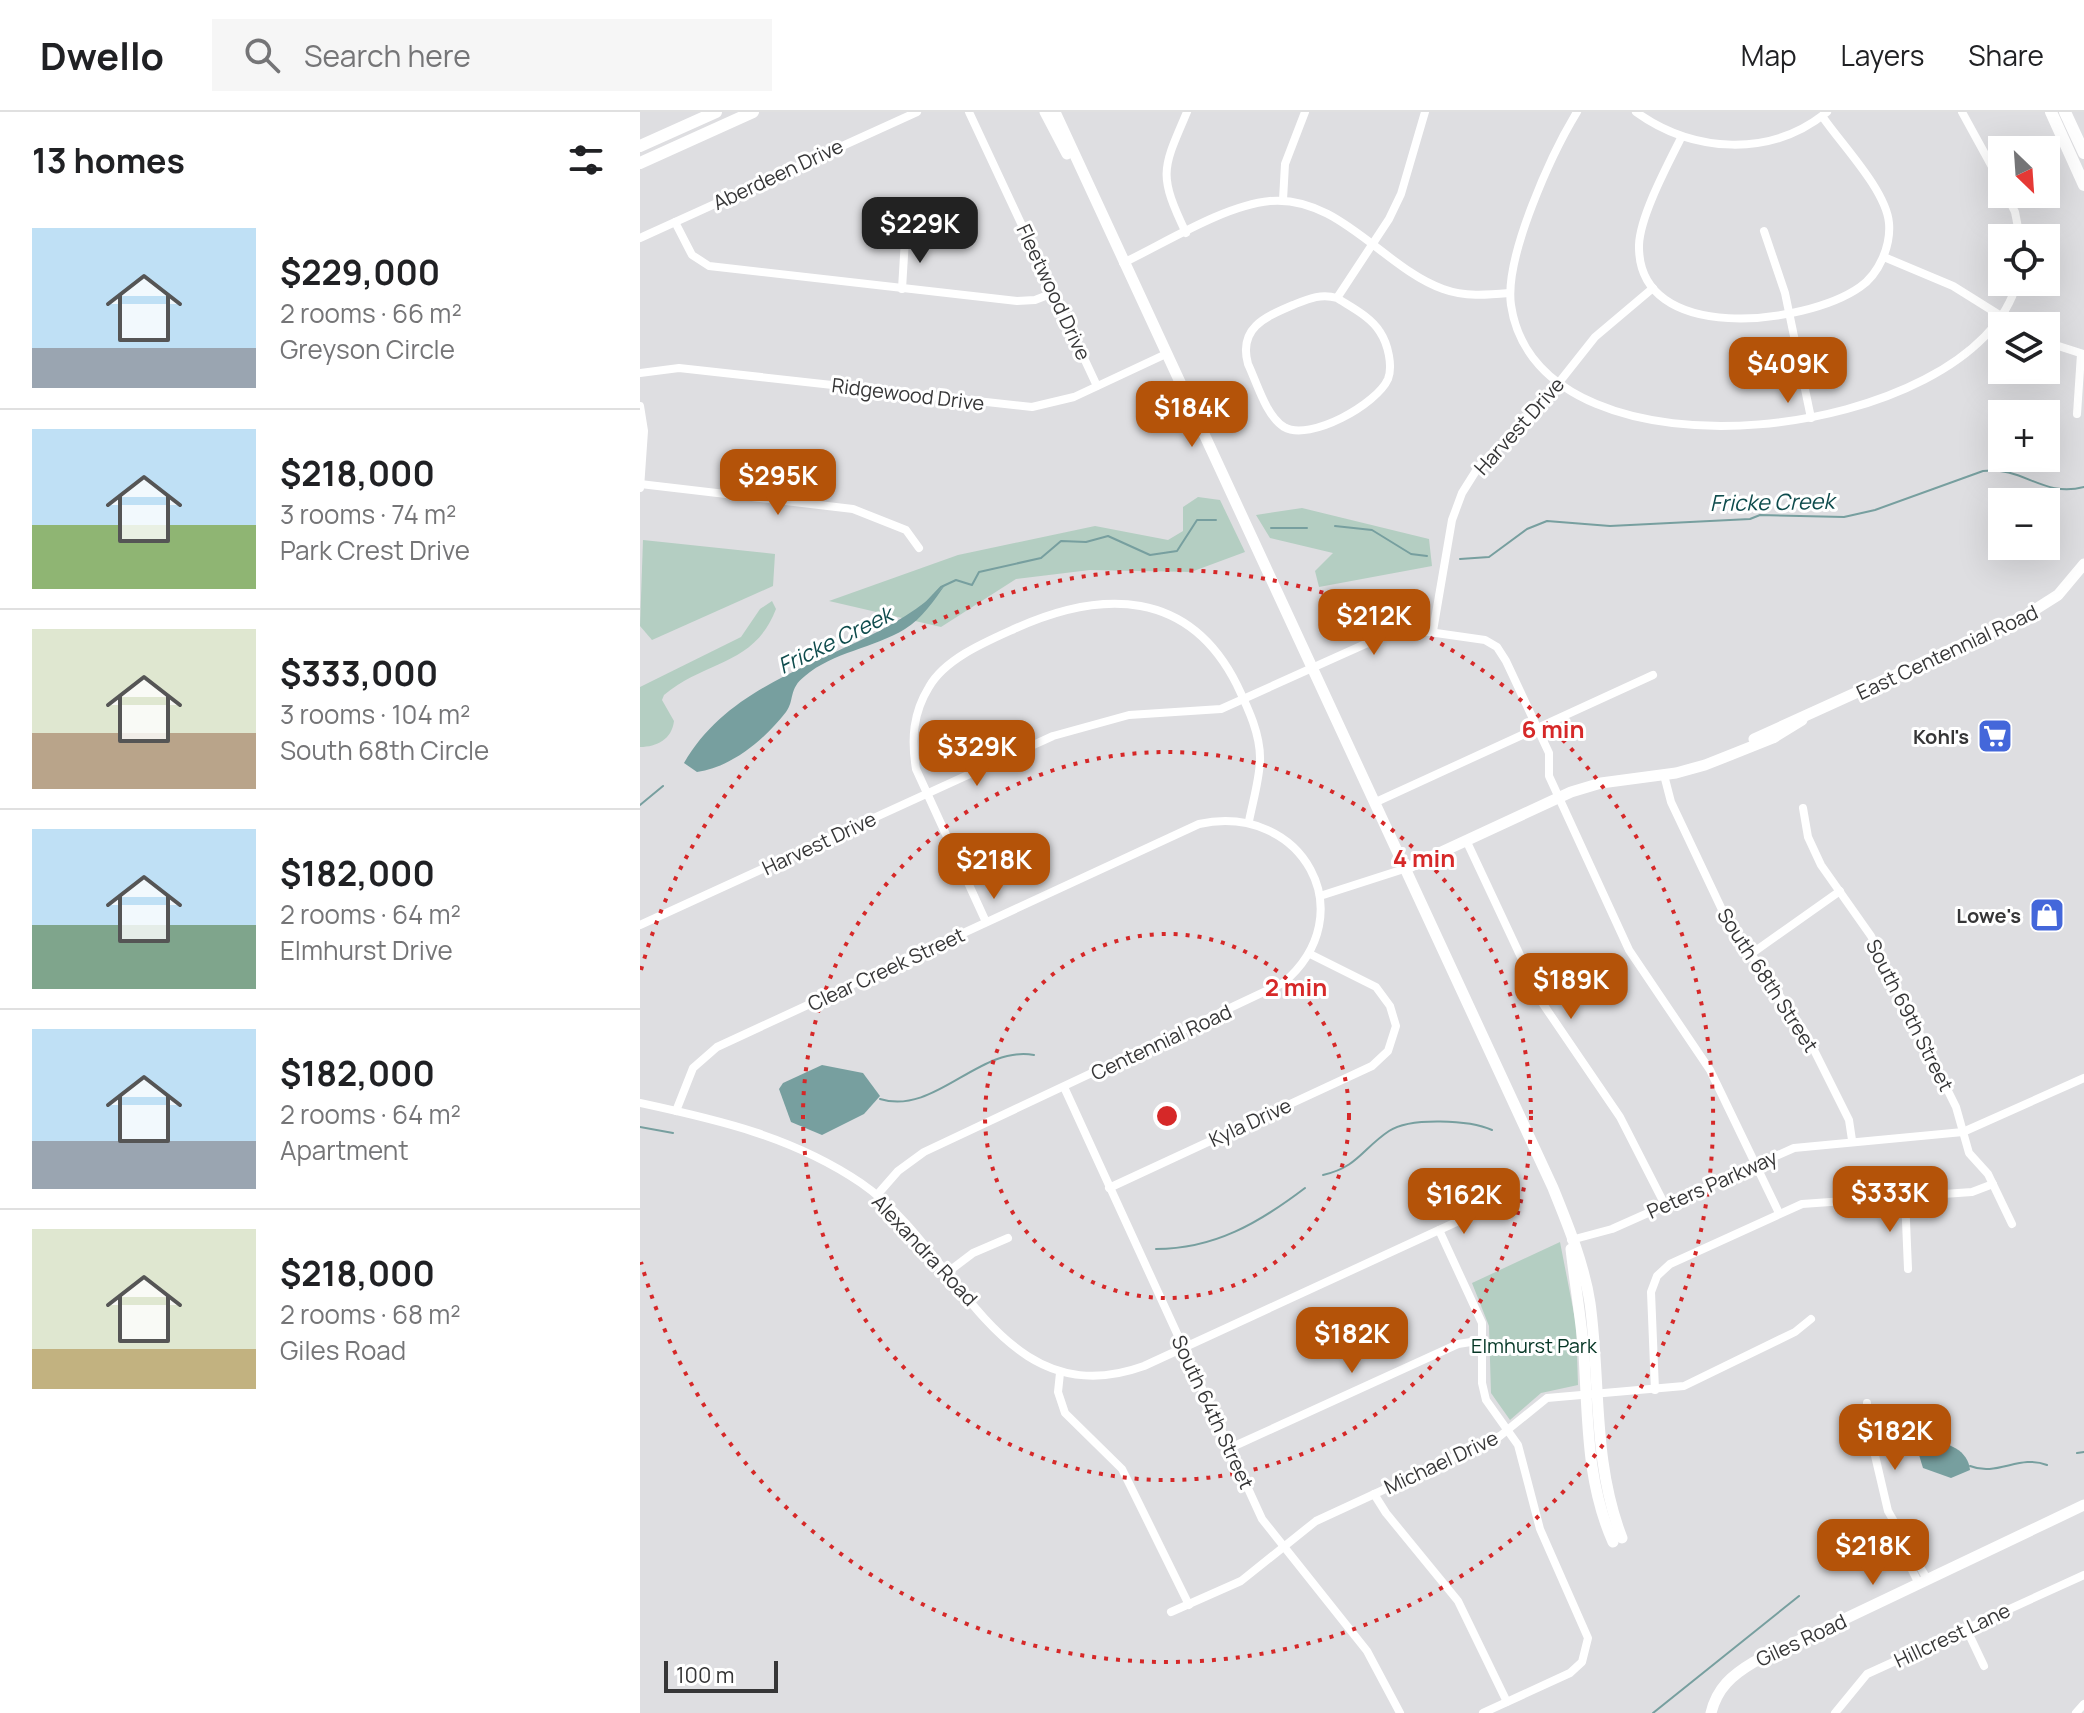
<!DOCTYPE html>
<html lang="en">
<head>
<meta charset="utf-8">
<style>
	:root { --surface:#fff; --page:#f6f6f6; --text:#202124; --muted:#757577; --line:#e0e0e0; --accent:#b45309 }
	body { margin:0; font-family:Manrope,sans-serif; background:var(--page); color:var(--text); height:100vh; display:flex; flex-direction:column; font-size:30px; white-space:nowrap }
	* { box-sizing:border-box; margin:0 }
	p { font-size:26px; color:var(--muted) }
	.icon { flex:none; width:44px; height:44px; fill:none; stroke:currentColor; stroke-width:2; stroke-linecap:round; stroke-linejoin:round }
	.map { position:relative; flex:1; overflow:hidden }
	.sheet { display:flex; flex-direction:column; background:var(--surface); width:640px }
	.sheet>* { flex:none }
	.needle { width:52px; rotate:155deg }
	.buttons { position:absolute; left:1348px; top:24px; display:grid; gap:16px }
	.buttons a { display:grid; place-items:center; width:72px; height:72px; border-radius:0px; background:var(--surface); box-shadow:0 8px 32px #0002; font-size:40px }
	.scale { position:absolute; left:24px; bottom:20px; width:114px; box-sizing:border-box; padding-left:8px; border:4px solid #363637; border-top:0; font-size:22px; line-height:28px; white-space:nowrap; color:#363637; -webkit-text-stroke:6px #fff; paint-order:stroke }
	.price { position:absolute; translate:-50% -68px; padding:0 18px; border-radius:16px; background:var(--accent); color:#fff; font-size:26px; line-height:52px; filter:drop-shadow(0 2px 4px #0008) }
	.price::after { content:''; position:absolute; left:50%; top:48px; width:24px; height:18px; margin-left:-12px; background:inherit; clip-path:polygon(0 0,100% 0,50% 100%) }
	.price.on { background:#222; color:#fff }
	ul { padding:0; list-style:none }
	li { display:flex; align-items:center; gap:24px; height:200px; padding:0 32px }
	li+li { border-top:2px solid var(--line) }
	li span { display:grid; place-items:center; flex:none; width:224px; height:160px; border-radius:0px; color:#555 }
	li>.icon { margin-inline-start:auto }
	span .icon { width:96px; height:96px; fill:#fffc; stroke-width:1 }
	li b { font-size:34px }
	h2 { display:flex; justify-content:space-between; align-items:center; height:96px; padding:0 32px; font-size:34px }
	header { display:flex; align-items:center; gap:48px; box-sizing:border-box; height:112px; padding:0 40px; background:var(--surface); border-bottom:2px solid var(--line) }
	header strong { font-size:38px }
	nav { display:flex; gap:44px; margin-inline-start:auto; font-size:28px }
	.search { width:560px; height:72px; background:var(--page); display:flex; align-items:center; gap:20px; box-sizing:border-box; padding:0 28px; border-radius:0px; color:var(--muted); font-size:30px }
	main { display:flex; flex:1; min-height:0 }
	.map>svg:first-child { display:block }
	.green { fill:#b4cec2 }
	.water { fill:#779f9f }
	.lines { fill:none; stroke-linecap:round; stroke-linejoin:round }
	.stream { stroke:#779f9f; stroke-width:2 }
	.street { stroke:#fff; stroke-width:8 }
	.secondary { stroke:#fff; stroke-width:11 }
	.primary { stroke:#fff; stroke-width:12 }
	.ring { fill:none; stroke:#d62828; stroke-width:4; stroke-dasharray:4 8 }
	.labels { text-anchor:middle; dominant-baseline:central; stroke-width:6; stroke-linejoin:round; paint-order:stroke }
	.street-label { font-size:20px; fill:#363637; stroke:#fff }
	.poi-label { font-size:20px; font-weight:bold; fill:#363637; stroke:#fff; text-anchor:end }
	.park-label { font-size:20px; fill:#053625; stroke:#fff }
	.water-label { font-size:22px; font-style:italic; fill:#0f4c4d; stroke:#fff }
	.centre { fill:#d62828; stroke:#fff; stroke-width:4 }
	.ring-label { font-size:24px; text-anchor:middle; font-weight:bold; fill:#d62828; stroke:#fff; stroke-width:6; stroke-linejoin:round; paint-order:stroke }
</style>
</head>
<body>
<header>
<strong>Dwello</strong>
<div class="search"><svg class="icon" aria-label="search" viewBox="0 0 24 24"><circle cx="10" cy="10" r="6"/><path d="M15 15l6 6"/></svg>Search here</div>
<nav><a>Map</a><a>Layers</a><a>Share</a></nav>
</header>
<main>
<section class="sheet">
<h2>13 homes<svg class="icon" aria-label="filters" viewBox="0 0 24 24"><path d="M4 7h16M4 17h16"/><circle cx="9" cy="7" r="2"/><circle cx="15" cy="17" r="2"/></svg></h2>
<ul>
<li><span style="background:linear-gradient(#bfe0f5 75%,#9aa5b1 0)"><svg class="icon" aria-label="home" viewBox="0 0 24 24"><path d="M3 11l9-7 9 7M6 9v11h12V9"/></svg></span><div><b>$229,000</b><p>2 rooms · 66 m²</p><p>Greyson Circle</p></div></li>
<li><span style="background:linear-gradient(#bfe0f5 60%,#8fb573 0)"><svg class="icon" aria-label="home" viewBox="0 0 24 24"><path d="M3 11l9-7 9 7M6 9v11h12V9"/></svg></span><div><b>$218,000</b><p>3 rooms · 74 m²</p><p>Park Crest Drive</p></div></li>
<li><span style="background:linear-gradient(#dfe7d0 65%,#b9a48a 0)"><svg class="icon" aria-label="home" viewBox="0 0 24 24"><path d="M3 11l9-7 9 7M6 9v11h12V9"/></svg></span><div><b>$333,000</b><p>3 rooms · 104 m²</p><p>South 68th Circle</p></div></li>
<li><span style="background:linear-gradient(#bfe0f5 60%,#7fa58c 0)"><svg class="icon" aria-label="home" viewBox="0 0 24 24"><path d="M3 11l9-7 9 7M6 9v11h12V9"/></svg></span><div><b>$182,000</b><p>2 rooms · 64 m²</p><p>Elmhurst Drive</p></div></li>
<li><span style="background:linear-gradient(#bfe0f5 70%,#9aa5b1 0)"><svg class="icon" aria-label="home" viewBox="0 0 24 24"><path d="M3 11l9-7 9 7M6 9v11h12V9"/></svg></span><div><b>$182,000</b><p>2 rooms · 64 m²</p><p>Apartment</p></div></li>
<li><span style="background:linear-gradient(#dfe7d0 75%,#c2b280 0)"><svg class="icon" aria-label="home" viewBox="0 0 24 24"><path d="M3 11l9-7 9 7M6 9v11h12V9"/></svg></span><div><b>$218,000</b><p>2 rooms · 68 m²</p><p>Giles Road</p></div></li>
</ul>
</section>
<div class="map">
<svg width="1444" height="1601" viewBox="0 0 1444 1601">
	<rect width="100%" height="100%" fill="#dedee1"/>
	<g class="green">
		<path d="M558 385 580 388 605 440 551 460 450 458 376 467 301 515 189 489 318 443 455 414 528 428 543 419V395Z"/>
		<path d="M662 396 789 427 792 454 679 475 675 459 693 441 630 426 616 403Z"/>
		<path d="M3 428 135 442 133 474 12 528 0 514Z"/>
		<path d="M132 489 136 497C114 554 67 547 24 583L22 588 34 609C32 627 17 635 0 635V575L101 525 120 497Z"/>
		<path d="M920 1130 936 1212 938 1273 901 1281 870 1308 851 1281 849 1214 832 1171Z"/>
	</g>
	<g class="water">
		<path d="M306 472C294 488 282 507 265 517 234 536 193 540 165 564 148 577 155 588 146 600 124 628 92 655 57 660L44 651C101 552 231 547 306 472Z"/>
		<path d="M182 953 223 961 240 984 224 1002 182 1023 151 1010 139 977 143 971Z"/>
		<path d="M1290 1330C1308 1330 1328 1338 1330 1358L1311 1366 1283 1356 1279 1343Z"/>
	</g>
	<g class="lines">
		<g class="stream">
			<path d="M695 414 732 418 771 442 787 444"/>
			<path d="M631 416H667"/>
			<path d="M820 447 849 445 887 417 907 409 970 414 1110 407 1120 403 1204 405 1235 398 1343 359C1384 354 1402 386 1444 375"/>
			<path d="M283 494 301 475 316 468 332 473 339 460 401 446 421 429 446 430 468 424 510 443 537 439 557 408H576"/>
			<path d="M0 693 23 674"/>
			<path d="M240 987C295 1004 339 933 394 943"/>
			<path d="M0 1015 33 1021"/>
			<path d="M683 1063C718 1055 722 1037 749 1019 770 1005 830 1008 852 1018"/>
			<path d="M516 1137C574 1137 619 1111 665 1076"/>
			<path d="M1437 1341 1444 1340"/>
			<path d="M1330 1354C1357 1365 1380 1342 1407 1353"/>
			<path d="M1013 1601 1159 1484"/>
		</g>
		<g class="street">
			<path d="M329 0 457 274"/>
			<path d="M937 0C912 41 864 145 871 193 899 383 1336 329 1377 170"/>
			<path d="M996 0C1053 41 1131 46 1187 0"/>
			<path d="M1322 0 1362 73"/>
			<path d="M1041 26C1028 52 1000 104 999 133 997 234 1166 213 1220 175 1239 162 1251 134 1249 111 1246 78 1201 32 1182 4"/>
			<path d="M1366 82 1375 100 1380 126"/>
			<path d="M643 88 645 52 665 0"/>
			<path d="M35 110 52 143 69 154 377 189 395 188 413 181"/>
			<path d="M1124 119 1145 181 1171 306"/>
			<path d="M546 121C518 62 522 58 547 0"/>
			<path d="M0 126 277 0"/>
			<path d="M1244 145 1313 174 1377 214"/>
			<path d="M483 151C525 131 585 93 630 89 699 83 744 156 803 177 825 185 847 183 870 181"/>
			<path d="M262 177 265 127"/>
			<path d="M697 186C711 195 731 205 740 220 748 232 753 254 748 267 737 292 670 330 644 315 626 304 617 271 608 252 598 216 625 205 653 193 668 187 681 181 697 186L749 107 761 82 785 0"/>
			<path d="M1406 230 1443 242"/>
			<path d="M0 261 39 256 392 295 434 285 526 242"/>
			<path d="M0 294 4 319 0 376"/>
			<path d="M1437 302 1441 242"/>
			<path d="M0 372 213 397 266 418 279 436"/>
			<path d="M793 519 812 408 822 381 839 354 894 302 955 225 1013 176"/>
			<path d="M1024 663 1031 690 1085 804 1166 922 1209 1008 1212 1028"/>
			<path d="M736 690 1013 563"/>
			<path d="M1163 696 1168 725 1181 753 1231 824 1316 995 1329 1041 1348 1062 1372 1112"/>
			<path d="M826 728 903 892 980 1005 1025 1093"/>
			<path d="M680 784 767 756"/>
			<path d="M346 810 276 657C271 627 273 601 289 575 305 547 345 530 374 517 462 477 549 477 597 573 608 596 621 623 620 649 619 669 613 689 609 709"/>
			<path d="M0 813 413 624 489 603 581 597 761 516 845 528 857 535 866 549 909 641V664L989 838 1070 958 1139 1101"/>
			<path d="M1111 842 1200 779"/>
			<path d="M424 975 622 1407 727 1539 760 1601"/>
			<path d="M0 991C79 1008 153 1025 221 1071 319 1138 360 1306 504 1254L836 1101"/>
			<path d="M36 999 53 956 77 935 559 712C662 690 725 802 643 871L284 1040 258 1059 237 1083"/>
			<path d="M469 1076 732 954 748 939 756 914 750 894 736 875 670 842"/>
			<path d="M1265 1085 1268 1157"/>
			<path d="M799 1118 842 1211V1271L846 1288 878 1333 900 1417 948 1526 942 1550 930 1561 843 1601"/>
			<path d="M931 1128 972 1117 1154 1036 1323 1020 1444 966"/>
			<path d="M308 1160 333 1141 368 1126"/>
			<path d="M420 1261 418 1280 425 1301 482 1357 549 1493"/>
			<path d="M1015 1278 1011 1180 1017 1164 1030 1152 1162 1092 1332 1080 1353 1072"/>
			<path d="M1227 1291 1229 1318 1248 1399 1287 1467"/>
			<path d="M590 1336 818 1232 844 1228"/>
			<path d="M734 1382 746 1401 818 1489 867 1590"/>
			<path d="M1267 1434 1264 1442 1279 1472"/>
			<path d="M531 1500 601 1469 676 1409 860 1324 907 1286 1044 1274 1155 1220 1171 1207"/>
			<path d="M1326 1516 1344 1554"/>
			<path d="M1195 1601 1227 1562 1444 1463"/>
			<path d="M1436 1601 1444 1592"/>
		</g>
		<g class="secondary">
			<path d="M405 0 427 42"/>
			<path d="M415 0 913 1076C928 1113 944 1152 950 1191 961 1271 952 1349 982 1426"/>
			<path d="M1114 627 1385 504 1418 483 1444 452"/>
			<path d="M767 756 931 680 961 671 1036 661 1065 653 1133 626 1162 608"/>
			<path d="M931 1137C935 1172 941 1207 944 1242 948 1307 946 1369 973 1430"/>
			<path d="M1071 1601C1077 1576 1092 1563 1114 1550L1444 1393"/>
		</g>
		<g class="primary">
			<path d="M1411 0 1444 73"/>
			<path d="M1425 0 1444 41"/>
			<path d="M0 34 76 0"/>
			<path d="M0 51 113 0"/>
		</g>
	</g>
	<g class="ring">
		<circle cx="527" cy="1004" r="182"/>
		<circle cx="527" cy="1004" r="364"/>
		<path d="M1 858A546 546 0 1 1 1 1150"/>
	</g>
	<defs>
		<symbol id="supermarket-square" viewBox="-11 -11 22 22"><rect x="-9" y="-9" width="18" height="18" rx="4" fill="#4467da" stroke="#fff"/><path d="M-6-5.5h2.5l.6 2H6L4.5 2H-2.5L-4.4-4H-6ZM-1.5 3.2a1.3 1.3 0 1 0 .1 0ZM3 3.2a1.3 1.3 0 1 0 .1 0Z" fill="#fff"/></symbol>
		<symbol id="shop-square" viewBox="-11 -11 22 22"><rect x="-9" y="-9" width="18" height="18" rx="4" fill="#4467da" stroke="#fff"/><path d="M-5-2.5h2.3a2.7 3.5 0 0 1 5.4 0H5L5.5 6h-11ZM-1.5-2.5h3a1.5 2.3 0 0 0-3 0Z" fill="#fff"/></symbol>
	</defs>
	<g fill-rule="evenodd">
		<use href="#supermarket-square" x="1335" y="604" width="40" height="40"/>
		<use href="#shop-square" x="1387" y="783" width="40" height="40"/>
	</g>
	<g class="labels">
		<g class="street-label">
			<text transform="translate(138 62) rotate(-25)">Aberdeen Drive</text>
			<text transform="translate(414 180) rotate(65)">Fleetwood Drive</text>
			<text transform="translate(268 282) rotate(7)">Ridgewood Drive</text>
			<text transform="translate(879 314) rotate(-48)">Harvest Drive</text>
			<text transform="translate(1307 540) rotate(-25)">East Centennial Road</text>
			<text transform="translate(179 731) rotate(-25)">Harvest Drive</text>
			<text transform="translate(246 857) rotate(-25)">Clear Creek Street</text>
			<text transform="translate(1128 868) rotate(57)">South 68th Street</text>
			<text transform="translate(1270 903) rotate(63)">South 69th Street</text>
			<text transform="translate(521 930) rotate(-25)">Centennial Road</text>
			<text transform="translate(610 1010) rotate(-25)">Kyla Drive</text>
			<text transform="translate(1072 1072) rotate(-24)">Peters Parkway</text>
			<text transform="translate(285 1138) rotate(47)">Alexandra Road</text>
			<text transform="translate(573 1300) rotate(65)">South 64th Street</text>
			<text transform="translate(801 1350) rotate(-25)">Michael Drive</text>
			<text transform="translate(1312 1523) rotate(-25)">Hillcrest Lane</text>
			<text transform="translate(1161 1528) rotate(-25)">Giles Road</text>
		</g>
		<g class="poi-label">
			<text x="1329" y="624">Kohl's</text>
			<text x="1381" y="803">Lowe's</text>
		</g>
		<g class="park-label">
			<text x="894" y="1233">Elmhurst Park</text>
		</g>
		<g class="water-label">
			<text transform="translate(1132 390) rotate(-1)">Fricke Creek</text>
			<text transform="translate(195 528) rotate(-26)">Fricke Creek</text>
		</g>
	</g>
	<circle cx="527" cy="1004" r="12" class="centre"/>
	<g class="ring-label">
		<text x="913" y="626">6 min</text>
		<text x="784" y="755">4 min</text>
		<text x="656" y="884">2 min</text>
	</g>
</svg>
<div class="buttons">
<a><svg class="needle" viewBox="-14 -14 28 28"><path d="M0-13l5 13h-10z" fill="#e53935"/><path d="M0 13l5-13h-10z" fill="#757577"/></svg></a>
<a><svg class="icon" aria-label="locate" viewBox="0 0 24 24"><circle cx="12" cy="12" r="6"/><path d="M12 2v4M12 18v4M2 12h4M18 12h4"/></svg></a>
<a><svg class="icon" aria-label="layers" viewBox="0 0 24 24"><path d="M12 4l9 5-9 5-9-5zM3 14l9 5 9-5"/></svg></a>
<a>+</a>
<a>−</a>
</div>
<div class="scale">100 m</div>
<b class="price on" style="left:280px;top:153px">$229K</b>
<b class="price" style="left:1148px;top:293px">$409K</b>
<b class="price" style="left:552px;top:337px">$184K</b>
<b class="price" style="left:138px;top:405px">$295K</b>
<b class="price" style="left:734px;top:545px">$212K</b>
<b class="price" style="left:337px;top:676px">$329K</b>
<b class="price" style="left:354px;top:789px">$218K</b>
<b class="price" style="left:931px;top:909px">$189K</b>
<b class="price" style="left:1250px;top:1122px">$333K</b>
<b class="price" style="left:824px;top:1124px">$162K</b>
<b class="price" style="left:712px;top:1263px">$182K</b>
<b class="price" style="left:1255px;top:1360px">$182K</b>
<b class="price" style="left:1233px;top:1475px">$218K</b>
</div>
</main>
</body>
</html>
